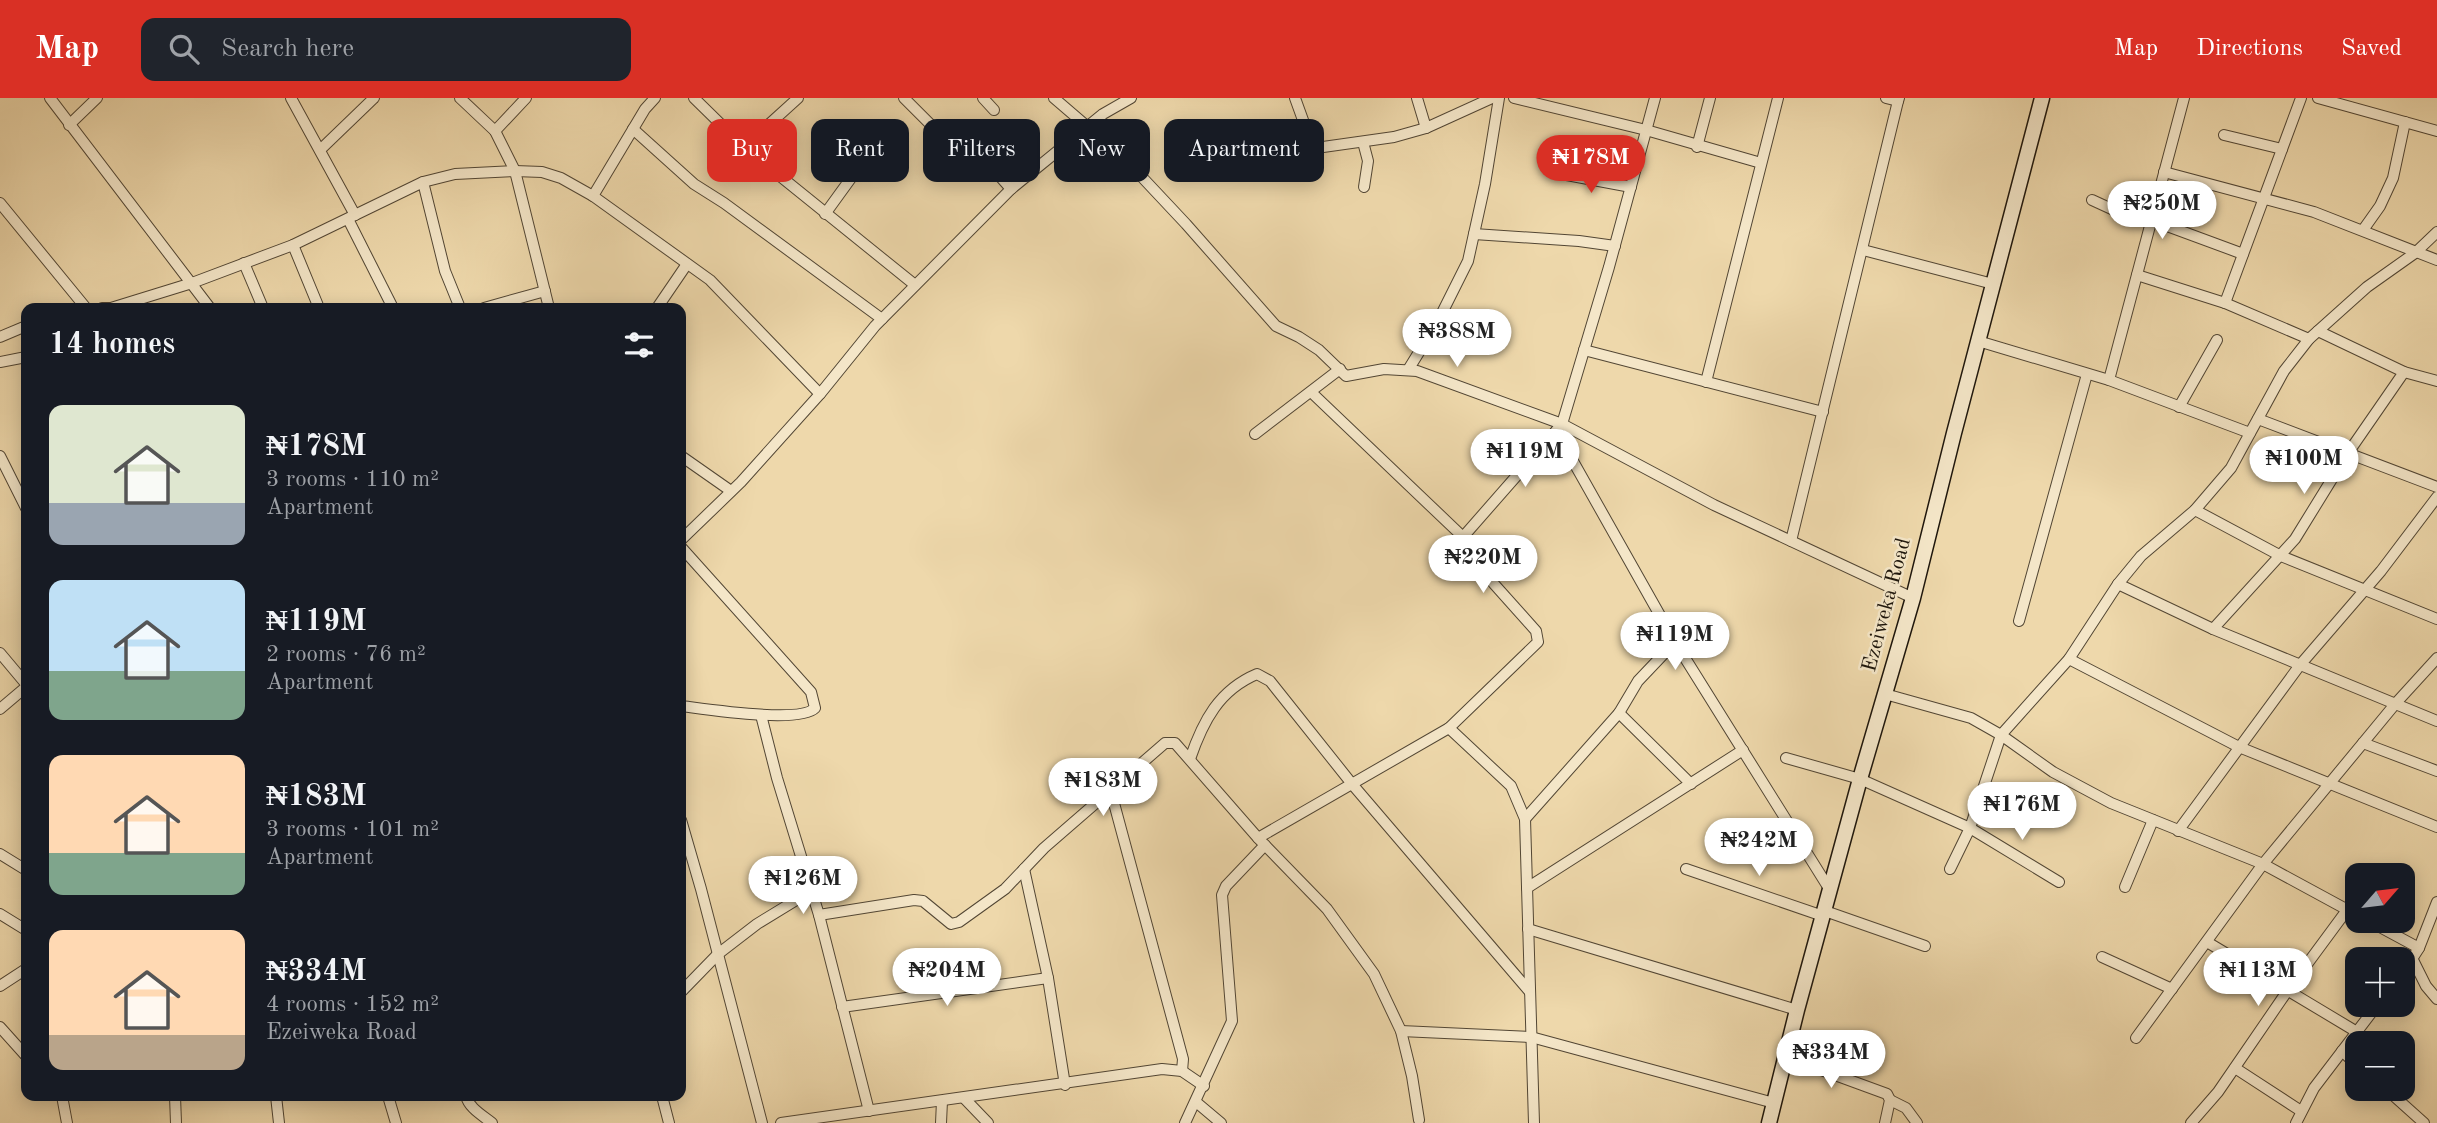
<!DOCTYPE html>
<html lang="en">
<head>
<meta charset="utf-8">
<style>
	:root { --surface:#171b24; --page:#20242c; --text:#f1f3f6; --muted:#9ea1a6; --accent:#d93025 }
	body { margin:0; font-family:"Old Standard TT",serif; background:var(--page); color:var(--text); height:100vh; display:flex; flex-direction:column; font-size:26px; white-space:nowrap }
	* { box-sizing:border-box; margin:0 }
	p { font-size:23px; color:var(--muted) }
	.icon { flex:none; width:38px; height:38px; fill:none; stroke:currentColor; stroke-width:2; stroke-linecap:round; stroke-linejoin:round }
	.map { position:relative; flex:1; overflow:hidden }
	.side { position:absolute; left:21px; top:205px; width:665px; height:798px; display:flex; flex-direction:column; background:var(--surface); border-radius:14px; box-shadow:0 4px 18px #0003 }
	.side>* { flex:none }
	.guide { position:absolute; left:707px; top:21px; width:665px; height:63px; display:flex; gap:14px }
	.needle { width:46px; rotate:62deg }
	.buttons { position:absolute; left:2345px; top:765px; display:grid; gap:14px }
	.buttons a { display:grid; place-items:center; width:70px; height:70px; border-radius:14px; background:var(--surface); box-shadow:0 4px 18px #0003; font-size:35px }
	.price { position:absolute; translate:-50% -60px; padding:0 16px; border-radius:24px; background:#fff; color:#222; font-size:23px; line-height:46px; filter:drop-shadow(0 2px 4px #0008) }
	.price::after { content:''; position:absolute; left:50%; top:42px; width:21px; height:16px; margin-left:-10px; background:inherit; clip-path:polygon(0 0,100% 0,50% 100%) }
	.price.current { background:var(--accent); color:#fff }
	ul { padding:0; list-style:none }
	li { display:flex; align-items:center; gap:21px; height:175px; padding:0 28px }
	li span { display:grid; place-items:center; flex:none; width:196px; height:140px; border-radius:14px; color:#555 }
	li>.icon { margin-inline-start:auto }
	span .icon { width:84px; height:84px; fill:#fffc; stroke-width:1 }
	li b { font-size:30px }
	h2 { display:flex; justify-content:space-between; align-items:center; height:84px; padding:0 28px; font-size:30px }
	.pill { padding:0 24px; border-radius:14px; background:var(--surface); box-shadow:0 4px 18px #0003; font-size:24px; line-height:63px }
	.pill.current { background:var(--accent); color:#fff }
	header { display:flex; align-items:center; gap:42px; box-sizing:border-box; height:98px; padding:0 35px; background:var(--accent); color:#fff }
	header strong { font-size:33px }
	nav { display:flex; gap:38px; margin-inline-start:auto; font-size:24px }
	.search { width:490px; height:63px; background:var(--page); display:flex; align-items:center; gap:18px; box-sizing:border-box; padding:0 24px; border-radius:14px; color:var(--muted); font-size:26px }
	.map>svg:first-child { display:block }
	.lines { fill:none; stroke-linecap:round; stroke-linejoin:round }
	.minor-casing { stroke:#524634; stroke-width:12 }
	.secondary-casing { stroke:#1e160c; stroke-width:17 }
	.minor { stroke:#f4e6c8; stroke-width:10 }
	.secondary { stroke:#f4e6c8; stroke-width:14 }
	.labels { text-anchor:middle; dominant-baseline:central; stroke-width:5; stroke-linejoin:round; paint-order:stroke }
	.street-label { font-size:21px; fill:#1e160c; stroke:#f4e6c8 }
</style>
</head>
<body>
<header>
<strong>Map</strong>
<div class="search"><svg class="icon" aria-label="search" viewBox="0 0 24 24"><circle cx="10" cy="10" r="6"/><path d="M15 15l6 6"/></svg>Search here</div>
<nav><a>Map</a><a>Directions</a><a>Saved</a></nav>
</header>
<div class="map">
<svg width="2437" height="1025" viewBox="0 0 2437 1025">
	<rect width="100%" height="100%" fill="#eed8ab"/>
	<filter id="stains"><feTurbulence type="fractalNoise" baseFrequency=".00286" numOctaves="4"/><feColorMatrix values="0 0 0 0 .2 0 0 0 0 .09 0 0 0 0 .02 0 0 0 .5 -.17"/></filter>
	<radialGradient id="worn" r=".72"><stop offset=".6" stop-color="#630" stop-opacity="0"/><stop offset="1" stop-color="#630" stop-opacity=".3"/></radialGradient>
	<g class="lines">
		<defs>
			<g id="minor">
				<path d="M50 0 210 210"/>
				<path d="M291 0 355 117"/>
				<path d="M460 0 495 33 515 73 549 210"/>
				<path d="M694 0 744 49 915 187"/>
				<path d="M904 0 940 36 968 49 988 65 1011 91"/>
				<path d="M983 0 994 12"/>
				<path d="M1054 0 1125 61 1186 126 1276 228 1299 239 1319 252 1346 278 1384 271 1417 273 1562 326 1463 439"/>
				<path d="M1295 0 1312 47 1316 50 1394 39 1426 30"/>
				<path d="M1417 0 1426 30 1492 0"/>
				<path d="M1514 0 1646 32 1761 65"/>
				<path d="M1655 0 1609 169 1562 326 1714 407 1913 500"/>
				<path d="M1886 0 1898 3 1899 0"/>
				<path d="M2318 0 2437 33"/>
				<path d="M69 27 97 0"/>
				<path d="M633 31 694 86 724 105 882 221"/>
				<path d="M495 33 526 0"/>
				<path d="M2224 37 2282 51"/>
				<path d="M1363 44 1368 63 1364 89"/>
				<path d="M744 49 798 0"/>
				<path d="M1697 49 1710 0"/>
				<path d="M320 52 374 0"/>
				<path d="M2164 74 2314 114 2437 162"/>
				<path d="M1556 75 1631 89"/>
				<path d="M423 84 445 173 460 210"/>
				<path d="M593 98 645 11 655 0"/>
				<path d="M2092 102 2116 113 2151 122 2243 156"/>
				<path d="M0 105 86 210"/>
				<path d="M825 116 867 58"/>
				<path d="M348 121 393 210"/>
				<path d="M2363 132 2380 108 2393 80 2405 24"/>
				<path d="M1474 136 1579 143 1615 148"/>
				<path d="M293 147 319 210"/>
				<path d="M1863 152 1993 186"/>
				<path d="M244 165 263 210"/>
				<path d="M2137 177 2225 205 2309 241"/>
				<path d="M2225 205 2301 0"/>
				<path d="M102 210H111L192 185 293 147 423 84 455 76 515 73 542 74 561 80 593 98 710 182 820 296"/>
				<path d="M484 210 545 193"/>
				<path d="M657 210 687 166"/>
				<path d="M2318 233 2404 274 2437 283"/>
				<path d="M0 239 26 228"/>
				<path d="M1978 243 2109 282 2250 335"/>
				<path d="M1584 252 1823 314"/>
				<path d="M0 264 26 259"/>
				<path d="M1408 272 1437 225 1468 163 1485 86 1499 0"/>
				<path d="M2109 282 2184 0"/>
				<path d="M1706 284 1778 0"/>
				<path d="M2179 309 2217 242"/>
				<path d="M2258 321 2437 389"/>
				<path d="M1556 333 1675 544 1830 792"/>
				<path d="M1255 336 1340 271"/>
				<path d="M0 358 26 410"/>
				<path d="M681 358 731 393"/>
				<path d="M2195 412 2281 458 2437 521"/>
				<path d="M681 442 741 384 820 296 875 228 1011 91 1103 16 1131 0"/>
				<path d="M1791 443 1898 3"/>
				<path d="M681 449 811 594 815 610C800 626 705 611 681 608"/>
				<path d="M2118 486 2213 531 2437 623"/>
				<path d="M2019 523 2087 276"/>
				<path d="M2213 531 2295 441 2348 355 2404 274"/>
				<path d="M0 555 26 586"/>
				<path d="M2069 561 2239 649 2437 729"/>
				<path d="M1885 596 1971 620 2001 637 2069 561 2118 486 2141 458 2195 412 2231 370 2284 273 2309 241 2367 189 2415 155 2437 134"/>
				<path d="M0 611 26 589"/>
				<path d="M1619 615 1691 686"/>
				<path d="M761 617 777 680 819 817 869 1013"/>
				<path d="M1449 630 1511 688 1525 721 1534 1025"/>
				<path d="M2363 645 2437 673"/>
				<path d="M1786 660 1860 681 1970 730 2059 784"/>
				<path d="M1190 661C1203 623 1219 592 1257 576L1270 583 1352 686 1530 894"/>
				<path d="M1111 694 1183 961 1182 973"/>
				<path d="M1525 721 1619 615 1638 583 1675 544"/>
				<path d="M681 722 701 791 762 1025"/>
				<path d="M2178 733 2300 567 2381 473 2437 399"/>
				<path d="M1258 740 1449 630 1538 544 1536 533 1494 486 1467 450 1463 439 1311 294"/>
				<path d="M0 756 26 772"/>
				<path d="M1024 771 1048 880 1065 987"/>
				<path d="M1686 771 1823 818"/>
				<path d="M1950 771 1970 730 2001 637 2053 674 2111 705 2263 766 2357 817"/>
				<path d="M2125 789 2153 722"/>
				<path d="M1527 790 1743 652"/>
				<path d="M1825 813 1925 848"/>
				<path d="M0 816 26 832"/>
				<path d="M819 817 914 802 923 803 951 826 959 824 1005 791 1044 750 1165 645H1175L1258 740 1327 811 1374 876 1401 933 1412 978 1419 1022"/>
				<path d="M2367 822 2419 850"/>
				<path d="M1528 831 1797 912"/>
				<path d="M2207 844 2357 934"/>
				<path d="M2102 859 2172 891"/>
				<path d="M2413 862 2426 888 2437 901"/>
				<path d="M2403 875 2419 850 2437 804"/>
				<path d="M0 888 26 871"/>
				<path d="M681 894 718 856 757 826 811 793"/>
				<path d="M842 909 1048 880"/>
				<path d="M0 929 26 958"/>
				<path d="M1401 933 1531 939 1774 1005"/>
				<path d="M2136 940 2263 766 2396 605 2437 560"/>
				<path d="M2342 953 2357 967"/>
				<path d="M1786 959 1887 996 1890 1002 1885 1025"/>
				<path d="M2235 970 2301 1013"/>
				<path d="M2385 990 2424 1025"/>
				<path d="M62 998 67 1025"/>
				<path d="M175 998 176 1025"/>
				<path d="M276 998 279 1025"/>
				<path d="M388 998 396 1025"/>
				<path d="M466 998C469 1010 482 1017 492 1025"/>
				<path d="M662 998 669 1025"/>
				<path d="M964 1000 988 1025"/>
				<path d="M1890 1002 1906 1010 1917 1025"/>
				<path d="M1196 1004 1221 1025"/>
				<path d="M781 1025 1162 971 1182 973 1204 988"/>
				<path d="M941 1025 942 1003"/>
				<path d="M1185 1025 1232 923 1222 797 1226 788 1265 747"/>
				<path d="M2191 1025 2218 994 2288 892 2347 812"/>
				<path d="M2296 1025 2314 990 2378 906"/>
			</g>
			<path id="secondary" d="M1769 1025 1797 912 1860 681 1913 500 1954 335 2042 0"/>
		</defs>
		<use href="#minor" class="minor-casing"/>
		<use href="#secondary" class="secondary-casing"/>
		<use href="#minor" class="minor"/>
		<use href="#secondary" class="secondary"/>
	</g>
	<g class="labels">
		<g class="street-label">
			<text transform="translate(1887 507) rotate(-75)">Ezeiweka Road</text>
		</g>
	</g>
	<rect width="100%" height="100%" filter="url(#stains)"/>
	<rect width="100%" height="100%" fill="url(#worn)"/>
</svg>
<div class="buttons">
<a><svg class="needle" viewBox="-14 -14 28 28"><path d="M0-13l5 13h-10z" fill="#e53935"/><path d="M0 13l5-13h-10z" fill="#9ea1a6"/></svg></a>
<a>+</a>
<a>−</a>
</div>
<b class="price current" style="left:1591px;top:97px">₦178M</b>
<b class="price" style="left:2162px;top:143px">₦250M</b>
<b class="price" style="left:1457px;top:271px">₦388M</b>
<b class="price" style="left:1525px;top:391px">₦119M</b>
<b class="price" style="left:2304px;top:398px">₦100M</b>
<b class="price" style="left:1483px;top:497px">₦220M</b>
<b class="price" style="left:1675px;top:574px">₦119M</b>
<b class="price" style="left:1103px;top:720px">₦183M</b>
<b class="price" style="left:2022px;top:744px">₦176M</b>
<b class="price" style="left:1759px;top:780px">₦242M</b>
<b class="price" style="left:803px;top:818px">₦126M</b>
<b class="price" style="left:947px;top:910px">₦204M</b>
<b class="price" style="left:2258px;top:910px">₦113M</b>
<b class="price" style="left:1831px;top:992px">₦334M</b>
<div class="guide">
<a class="pill current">Buy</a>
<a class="pill">Rent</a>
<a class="pill">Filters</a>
<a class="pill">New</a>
<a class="pill">Apartment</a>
</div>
<section class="side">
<h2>14 homes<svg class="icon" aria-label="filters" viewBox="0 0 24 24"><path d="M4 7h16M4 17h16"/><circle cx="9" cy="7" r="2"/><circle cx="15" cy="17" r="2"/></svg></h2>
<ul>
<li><span style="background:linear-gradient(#dfe7d0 70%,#9aa5b1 0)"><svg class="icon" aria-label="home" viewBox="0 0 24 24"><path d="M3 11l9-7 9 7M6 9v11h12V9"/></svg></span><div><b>₦178M</b><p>3 rooms · 110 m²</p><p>Apartment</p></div></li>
<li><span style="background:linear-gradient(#bfe0f5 65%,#7fa58c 0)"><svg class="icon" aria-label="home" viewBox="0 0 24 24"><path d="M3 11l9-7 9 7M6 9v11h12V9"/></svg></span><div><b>₦119M</b><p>2 rooms · 76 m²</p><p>Apartment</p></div></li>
<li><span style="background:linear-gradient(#ffd9b3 70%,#7fa58c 0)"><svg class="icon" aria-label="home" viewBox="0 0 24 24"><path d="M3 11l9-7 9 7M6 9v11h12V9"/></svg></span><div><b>₦183M</b><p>3 rooms · 101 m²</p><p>Apartment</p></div></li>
<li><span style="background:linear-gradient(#ffd9b3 75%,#b9a48a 0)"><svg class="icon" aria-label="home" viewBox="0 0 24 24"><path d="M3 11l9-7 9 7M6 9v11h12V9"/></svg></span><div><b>₦334M</b><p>4 rooms · 152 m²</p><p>Ezeiweka Road</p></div></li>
</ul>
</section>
</div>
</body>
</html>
